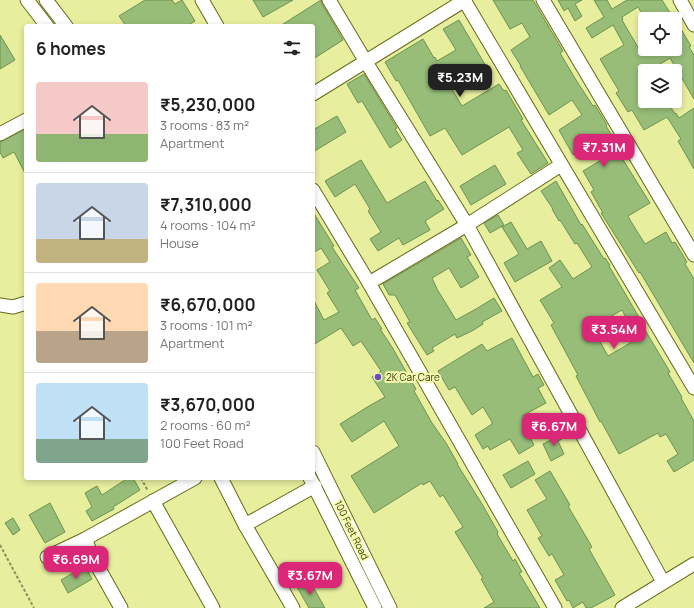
<!DOCTYPE html>
<html lang="en">
<head>
<meta charset="utf-8">
<style>
	:root { --surface:#fff; --page:#f2f2f2; --text:#202124; --muted:#757577; --line:#e0e0e0; --accent:#db2777 }
	body { margin:0; font-family:Manrope,sans-serif; background:var(--page); color:var(--text); height:100vh; display:flex; flex-direction:column; font-size:15px; white-space:nowrap }
	* { box-sizing:border-box; margin:0 }
	p { font-size:13px; color:var(--muted) }
	.icon { flex:none; width:22px; height:22px; fill:none; stroke:currentColor; stroke-width:2; stroke-linecap:round; stroke-linejoin:round }
	.map { position:relative; flex:1; overflow:hidden }
	.sheet { position:absolute; left:24px; top:24px; width:291px; height:456px; display:flex; flex-direction:column; background:var(--surface); border-radius:4px; box-shadow:0 2px 6px #0003 }
	.sheet>* { flex:none }
	.buttons { position:absolute; left:638px; top:12px; display:grid; gap:8px }
	.buttons a { display:grid; place-items:center; width:44px; height:44px; border-radius:4px; background:var(--surface); box-shadow:0 2px 6px #0003; font-size:20px }
	.price { position:absolute; translate:-50% -34px; padding:0 9px; border-radius:8px; background:var(--accent); color:#fff; font-size:13px; line-height:26px; filter:drop-shadow(0 1px 2px #0008) }
	.price::after { content:''; position:absolute; left:50%; top:24px; width:12px; height:9px; margin-left:-6px; background:inherit; clip-path:polygon(0 0,100% 0,50% 100%) }
	.price.current { background:#222; color:#fff }
	ul { padding:0; list-style:none }
	li { display:flex; align-items:center; gap:12px; height:100px; padding:0 12px }
	li+li { border-top:1px solid var(--line) }
	li span { display:grid; place-items:center; flex:none; width:112px; height:80px; border-radius:4px; color:#555 }
	li>.icon { margin-inline-start:auto }
	span .icon { width:48px; height:48px; fill:#fffc; stroke-width:1 }
	li b { font-size:17px }
	h2 { display:flex; justify-content:space-between; align-items:center; height:48px; padding:0 12px; font-size:17px }
	.map>svg:first-child { display:block }
	.building { fill:#97bd79; stroke:#6d924f; fill-rule:evenodd }
	.lines { fill:none; stroke-linecap:round; stroke-linejoin:round }
	.minor-casing { stroke:#666a17; stroke-width:15 }
	.path { stroke:#8b9058; stroke-width:2; stroke-dasharray:3 2; stroke-linecap:butt }
	.minor { stroke:#fff; stroke-width:13 }
	.poi-dot { fill:#6c49c2; stroke:#f4fbab; stroke-width:1.5 }
	.labels { text-anchor:middle; dominant-baseline:central; stroke-width:4; stroke-linejoin:round; paint-order:stroke }
	.poi-label { font-size:10px; fill:#353716; stroke:#f4fbab; text-anchor:start }
	.street-label { font-size:10px; fill:#353716; stroke:#f4fbab }
</style>
</head>
<body>
<div class="map">
<svg width="694" height="608" viewBox="0 0 694 608">
	<rect width="100%" height="100%" fill="#e7ee9e"/>
	<g class="building">
		<path d="M145 0H172L175 4 182 0 195 21 187 26H126L119 16Z"/>
		<path d="M253 0H293L263 17Z"/>
		<path d="M321 0 322 4 343 40 313 59V26H280Z"/>
		<path d="M493 0H533L563 51 560 53 576 80 593 106 595 105 607 125 606 126 618 145 615 147 650 203 628 216 630 220 645 244 666 232 672 243 675 242 687 262 685 264 694 279V363L640 272 639 273 601 213H603L591 192 594 190 583 171 603 159 594 144 585 149 584 148 573 155 559 130 582 115 572 100 549 115 520 66H521L511 50 530 37 522 23 510 29Z"/>
		<path d="M558 0H582L575 4 582 16 575 21 568 8 564 11Z"/>
		<path d="M594 0H607L612 9 627 0H662L674 19H651L649 14 644 17 638 7 622 17 623 19 622 20 639 49H675V19L691 46 689 47 694 55V99L670 58 649 71H645V101H667L675 114 676 113 679 118 694 108V169L678 141 681 139 667 117 644 130 632 110 628 112 616 93 619 91 600 59 624 45 613 25 592 38 586 28 604 17Z"/>
		<path d="M459 20 487 68 473 75 469 68 447 81 462 106 499 84 504 91 506 90 523 119 521 120 548 163 531 174 517 153 523 150 509 127 462 155 445 128 430 136 398 80 396 81 385 62 423 39 434 58 435 57 437 61 456 50 443 29Z"/>
		<path d="M0 35 15 60 0 69Z"/>
		<path d="M364 74 397 128 395 129 402 140 390 148 362 101 358 103 347 84Z"/>
		<path d="M337 116 346 132 313 152V130Z"/>
		<path d="M26 129V175L14 152 3 158 0 152V142Z"/>
		<path d="M361 160 387 203 425 181 437 201 438 200 444 209 425 221 430 230 403 245 399 238 378 251 370 239 381 232 368 211 370 209 355 184 335 197 325 181Z"/>
		<path d="M495 165 506 184 471 205 460 186Z"/>
		<path d="M556 181 581 225 582 224 604 259 605 258 610 265 609 266 643 324 642 325 670 372 668 373 682 397 681 398 694 421V460L674 472 667 461 678 454 666 434 660 437 658 433 619 454 601 421 600 422 576 376 578 375 551 325 554 323 540 300 562 287 549 268 560 260 573 279 592 267 577 243 575 244 560 220 559 221 552 209H553L541 191ZM622 310 637 339 608 356 592 327Z"/>
		<path d="M313 212 334 246 332 247 359 288 355 290 372 320 375 318 382 329H380L392 347 416 389 414 391 432 423 446 443 458 464H457L482 504 498 532 497 534 513 561 515 559 522 572 519 573 540 608H484L494 602 481 579 483 578 455 532 463 527 443 495 440 497 430 481 423 485 422 483 374 513 351 476 399 446 384 421 352 442 340 424 369 406 385 397 372 377 381 371 361 341 353 346 341 328 313 345V299L324 320 339 312 327 293 330 291 317 270 330 262 321 248 313 253Z"/>
		<path d="M498 215 504 225 490 233 484 223Z"/>
		<path d="M511 222 527 249 541 241 552 261 515 282 504 263 519 254 502 227Z"/>
		<path d="M461 238 471 255 467 257 479 277 461 288 449 268 432 278 437 289 456 320 476 309 494 298 502 311 482 322 483 324 472 331 457 338 455 334 432 348 434 351 427 355 407 323 410 322 395 295H389L383 284Z"/>
		<path d="M512 338 533 377 538 374 544 385 538 388 546 403 522 416 526 423 523 425 534 445 519 454 510 439 490 450 488 446 483 449 475 435 492 424V422L483 407 472 415 455 387 449 390 438 371 482 344 487 351Z"/>
		<path d="M557 431 562 439 558 441 564 454 551 461 543 444 551 440 549 435Z"/>
		<path d="M528 461 535 474 511 488 503 475Z"/>
		<path d="M550 471 570 505 568 506 592 547 589 549 615 595 591 608H586L583 602 573 608 569 600 567 601 555 580 564 575 552 554 549 556 538 538 542 536 527 510 547 499 535 480Z"/>
		<path d="M128 478H133L140 490 113 507 114 509 92 521 86 511 92 507 85 493 97 486 102 495Z"/>
		<path d="M50 503 65 532 45 543 29 515Z"/>
		<path d="M13 518 20 530 13 535 5 523Z"/>
		<path d="M85 566 92 579 68 593 61 580Z"/>
		<path d="M309 580 325 608H309L297 587Z"/>
	</g>
	<g class="lines">
		<defs>
			<g id="minor">
				<path d="M27 0 47 26"/>
				<path d="M46 0 66 26"/>
				<path d="M202 0 217 26"/>
				<path d="M329 0 366 62 467 225 663 582"/>
				<path d="M464 0 694 388"/>
				<path d="M543 0 694 255"/>
				<path d="M680 0 694 25"/>
				<path d="M313 94 465 0"/>
				<path d="M0 134 26 120"/>
				<path d="M313 190 369 283 555 608"/>
				<path d="M369 283 467 225 561 165"/>
				<path d="M0 305 13 307 26 303"/>
				<path d="M313 452 390 608"/>
				<path d="M221 478 245 525 293 608"/>
				<path d="M310 478 375 608"/>
				<path d="M153 501 213 608"/>
				<path d="M245 525 315 486"/>
				<path d="M47 557 85 539"/>
				<path d="M121 608 94 560 85 539 195 478"/>
				<path d="M622 608 694 564"/>
			</g>
		</defs>
		<use href="#minor" class="minor-casing"/>
		<g class="path">
			<path d="M141 478 148 491"/>
			<path d="M0 545 34 608"/>
		</g>
		<use href="#minor" class="minor"/>
	</g>
	<circle class="poi-dot" cx="378" cy="377" r="4"/>
	<g class="labels">
		<g class="poi-label">
			<text x="386" y="377">2K Car Care</text>
		</g>
		<g class="street-label">
			<text transform="translate(352 530) rotate(64)">100 Feet Road</text>
		</g>
	</g>
</svg>
<div class="buttons">
<a><svg class="icon" aria-label="locate" viewBox="0 0 24 24"><circle cx="12" cy="12" r="6"/><path d="M12 2v4M12 18v4M2 12h4M18 12h4"/></svg></a>
<a><svg class="icon" aria-label="layers" viewBox="0 0 24 24"><path d="M12 4l9 5-9 5-9-5zM3 14l9 5 9-5"/></svg></a>
</div>
<b class="price current" style="left:460px;top:98px">₹5.23M</b>
<b class="price" style="left:604px;top:168px">₹7.31M</b>
<b class="price" style="left:614px;top:350px">₹3.54M</b>
<b class="price" style="left:554px;top:447px">₹6.67M</b>
<b class="price" style="left:76px;top:580px">₹6.69M</b>
<b class="price" style="left:310px;top:596px">₹3.67M</b>
<section class="sheet">
<h2>6 homes<svg class="icon" aria-label="filters" viewBox="0 0 24 24"><path d="M4 7h16M4 17h16"/><circle cx="9" cy="7" r="2"/><circle cx="15" cy="17" r="2"/></svg></h2>
<ul>
<li><span style="background:linear-gradient(#f6c9c9 65%,#8fb573 0)"><svg class="icon" aria-label="home" viewBox="0 0 24 24"><path d="M3 11l9-7 9 7M6 9v11h12V9"/></svg></span><div><b>₹5,230,000</b><p>3 rooms · 83 m²</p><p>Apartment</p></div></li>
<li><span style="background:linear-gradient(#c9d6e8 70%,#c2b280 0)"><svg class="icon" aria-label="home" viewBox="0 0 24 24"><path d="M3 11l9-7 9 7M6 9v11h12V9"/></svg></span><div><b>₹7,310,000</b><p>4 rooms · 104 m²</p><p>House</p></div></li>
<li><span style="background:linear-gradient(#ffd9b3 60%,#b9a48a 0)"><svg class="icon" aria-label="home" viewBox="0 0 24 24"><path d="M3 11l9-7 9 7M6 9v11h12V9"/></svg></span><div><b>₹6,670,000</b><p>3 rooms · 101 m²</p><p>Apartment</p></div></li>
<li><span style="background:linear-gradient(#bfe0f5 70%,#7fa58c 0)"><svg class="icon" aria-label="home" viewBox="0 0 24 24"><path d="M3 11l9-7 9 7M6 9v11h12V9"/></svg></span><div><b>₹3,670,000</b><p>2 rooms · 60 m²</p><p>100 Feet Road</p></div></li>
</ul>
</section>
</div>
</body>
</html>
